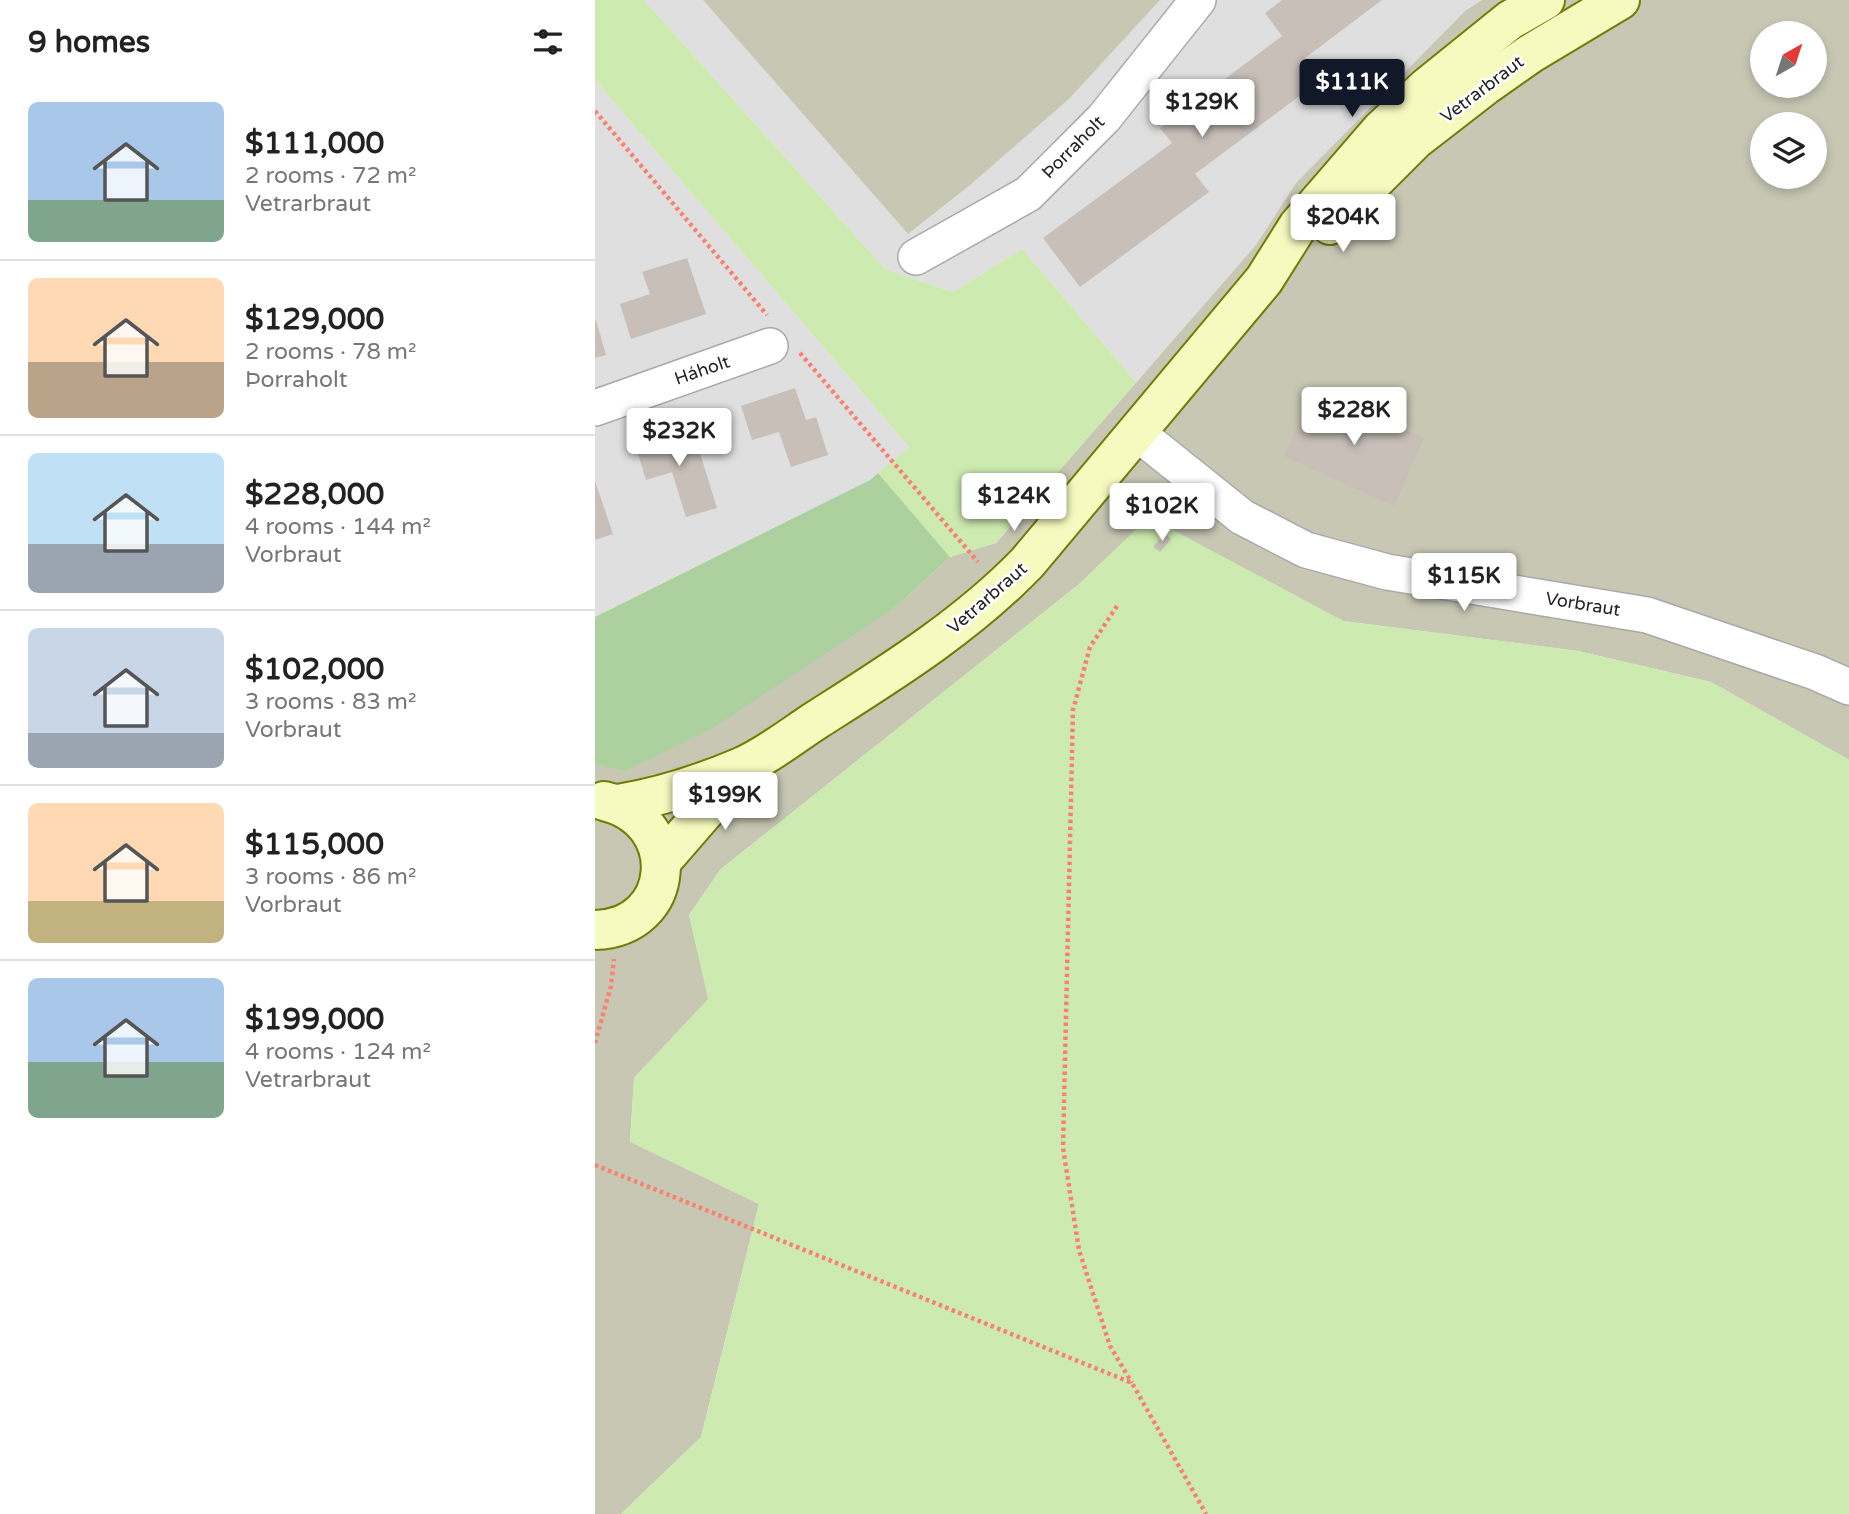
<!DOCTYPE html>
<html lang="en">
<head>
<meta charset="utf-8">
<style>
	:root { --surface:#fff; --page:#f2f2f2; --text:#222; --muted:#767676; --line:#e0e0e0; --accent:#111827 }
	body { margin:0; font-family:"Varela Round",sans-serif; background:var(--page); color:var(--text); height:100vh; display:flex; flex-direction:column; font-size:26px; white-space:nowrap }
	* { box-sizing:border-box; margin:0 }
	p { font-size:23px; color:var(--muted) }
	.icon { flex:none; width:38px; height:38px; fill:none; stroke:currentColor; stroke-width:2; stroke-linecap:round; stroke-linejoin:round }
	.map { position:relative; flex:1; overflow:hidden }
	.side { display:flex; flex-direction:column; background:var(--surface); width:595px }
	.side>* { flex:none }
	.needle { width:46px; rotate:39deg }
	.buttons { position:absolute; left:1155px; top:21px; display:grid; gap:14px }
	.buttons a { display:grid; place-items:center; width:77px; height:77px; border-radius:50%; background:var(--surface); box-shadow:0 4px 10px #0003; font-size:35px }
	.price { position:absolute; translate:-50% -60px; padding:0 16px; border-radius:7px; background:#fff; color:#222; font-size:23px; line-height:46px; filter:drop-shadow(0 2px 4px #0008) }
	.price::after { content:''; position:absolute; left:50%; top:42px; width:21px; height:16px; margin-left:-10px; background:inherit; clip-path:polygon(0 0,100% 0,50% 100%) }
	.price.on { background:var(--accent); color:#fff }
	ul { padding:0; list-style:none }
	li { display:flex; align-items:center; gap:21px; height:175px; padding:0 28px }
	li+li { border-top:2px solid var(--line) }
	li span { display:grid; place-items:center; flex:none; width:196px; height:140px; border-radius:10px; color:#555 }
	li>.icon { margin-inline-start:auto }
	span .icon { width:84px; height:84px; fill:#fffc; stroke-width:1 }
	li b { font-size:30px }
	h2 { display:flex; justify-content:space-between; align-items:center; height:84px; padding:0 28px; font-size:30px }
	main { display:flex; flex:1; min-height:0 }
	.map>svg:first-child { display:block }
	.residential { fill:#e0dfdf }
	.construction { fill:#c7c7b4; fill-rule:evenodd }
	.grass { fill:#cdebb0 }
	.forest { fill:#add19e }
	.building { fill:#c7bfb8 }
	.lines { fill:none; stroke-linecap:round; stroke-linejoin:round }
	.street-casing { stroke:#a9a9a9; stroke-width:38 }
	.secondary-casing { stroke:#707d05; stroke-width:42 }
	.path { stroke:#fa8072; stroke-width:4.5; stroke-dasharray:3.5 3.5; stroke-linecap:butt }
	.street { stroke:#fff; stroke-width:35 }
	.secondary { stroke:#f7fabf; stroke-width:38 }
	.labels { text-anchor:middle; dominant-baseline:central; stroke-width:5; stroke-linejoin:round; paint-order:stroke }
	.street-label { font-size:18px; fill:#222; stroke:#fff }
</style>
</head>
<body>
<main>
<section class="side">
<h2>9 homes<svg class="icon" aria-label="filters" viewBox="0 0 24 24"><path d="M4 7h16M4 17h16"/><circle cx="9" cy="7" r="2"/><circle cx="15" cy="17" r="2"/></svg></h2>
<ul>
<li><span style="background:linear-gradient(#a9c7e8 70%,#7fa58c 0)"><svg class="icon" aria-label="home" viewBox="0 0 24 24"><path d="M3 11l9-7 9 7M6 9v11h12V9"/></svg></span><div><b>$111,000</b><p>2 rooms · 72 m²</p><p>Vetrarbraut</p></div></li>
<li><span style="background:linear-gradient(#ffd9b3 60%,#b9a48a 0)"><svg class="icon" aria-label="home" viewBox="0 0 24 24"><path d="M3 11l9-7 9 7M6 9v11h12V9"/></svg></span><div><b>$129,000</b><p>2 rooms · 78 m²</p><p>Þorraholt</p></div></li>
<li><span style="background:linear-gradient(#bfe0f5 65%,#9aa5b1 0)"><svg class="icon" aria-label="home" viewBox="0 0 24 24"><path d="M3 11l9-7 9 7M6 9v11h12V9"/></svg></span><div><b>$228,000</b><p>4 rooms · 144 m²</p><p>Vorbraut</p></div></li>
<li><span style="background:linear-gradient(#c9d6e8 75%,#9aa5b1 0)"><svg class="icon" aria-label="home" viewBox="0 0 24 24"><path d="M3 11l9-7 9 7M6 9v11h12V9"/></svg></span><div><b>$102,000</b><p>3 rooms · 83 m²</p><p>Vorbraut</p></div></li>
<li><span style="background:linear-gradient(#ffd9b3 70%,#c2b280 0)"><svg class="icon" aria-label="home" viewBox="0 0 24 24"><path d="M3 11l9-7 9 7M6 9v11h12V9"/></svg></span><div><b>$115,000</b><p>3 rooms · 86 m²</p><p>Vorbraut</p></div></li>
<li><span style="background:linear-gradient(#a9c7e8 60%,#7fa58c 0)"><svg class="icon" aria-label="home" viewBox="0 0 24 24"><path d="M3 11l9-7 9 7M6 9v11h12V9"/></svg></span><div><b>$199,000</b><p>4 rooms · 124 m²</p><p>Vetrarbraut</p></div></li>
</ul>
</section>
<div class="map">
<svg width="1254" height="1514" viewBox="0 0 1254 1514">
	<rect width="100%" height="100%" fill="#f2efe9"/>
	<g class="residential">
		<path d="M49 0H108L313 234 475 98 565 0H887L870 11 701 183 661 245 541 382 427 249 358 292 290 269Z"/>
		<path d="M0 80 314 447 275 480 0 617Z"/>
	</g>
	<g class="construction">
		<path d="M108 0H565L475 98 375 185 313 234Z"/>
		<path d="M887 0H1254V760L1116 682 983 651 748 621 554 518 483 585 126 869 94 915 114 999 39 1078 35 1141 164 1204 106 1437 26 1514H0V764L30 770 301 607 355 557 401 543 661 245 701 183 870 11ZM1167 33H1220V86H1167ZM1167 124H1220V177H1167Z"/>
	</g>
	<g class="grass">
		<path d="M0 0H49L290 269 358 292 427 249 541 382 401 543 355 557 283 473 314 447 0 80Z"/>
		<path d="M554 517 748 621 983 651 1116 682 1254 760V1514H26L106 1437 164 1204 35 1142 39 1078 113 999 94 915 126 869 483 585Z"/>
	</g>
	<path class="forest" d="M283 473 355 557 301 607 118 728 30 771 0 764V617L275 480Z"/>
	<g class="building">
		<path d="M687 0H787L706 61 722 83 600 174 614 192 485 287 448 238 577 143 565 128 687 36 670 13Z"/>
		<path d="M92 258 111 314 36 339 25 304 55 294 47 272Z"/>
		<path d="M1 320 11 355 0 358V321Z"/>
		<path d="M200 388 211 420 221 417 233 455 196 467 184 432 157 440 146 406Z"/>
		<path d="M720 389 829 438 799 506 689 456Z"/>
		<path d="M97 427 122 508 91 517 77 472 51 480 40 444Z"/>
		<path d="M0 481 18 534 0 540Z"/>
		<path d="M570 534 576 539 565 552 558 547Z"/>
	</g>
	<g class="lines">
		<defs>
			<g id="street">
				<path d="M321 257 433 194 509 118 603 0"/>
				<path d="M0 408 175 346"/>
				<path d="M541 432 647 517 711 550 792 572 1052 615 1220 672 1254 687"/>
			</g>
			<g id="secondary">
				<path d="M735 225 820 140 891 85 935 54 1025 0"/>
				<path d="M23 804C65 797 106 784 146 767 172 756 198 735 223 719 297 672 371 626 432 563L669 280 703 226 786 130 832 87 915 20 950 0"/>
				<path d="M66 862 145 771"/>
				<path d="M0 930C82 928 90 820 9 801"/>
			</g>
		</defs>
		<use href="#street" class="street-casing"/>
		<use href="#secondary" class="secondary-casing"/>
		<g class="path">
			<path d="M0 111 172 315"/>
			<path d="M205 353 383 562"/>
			<path d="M522 606 495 647 478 710 468 1148 484 1250 515 1346 537 1383"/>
			<path d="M0 1043 16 986 19 959"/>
			<path d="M0 1165 537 1383 611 1514"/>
		</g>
		<use href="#street" class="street"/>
		<use href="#secondary" class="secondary"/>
	</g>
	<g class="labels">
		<g class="street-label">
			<text transform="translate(887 89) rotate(-37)">Vetrarbraut</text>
			<text transform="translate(478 147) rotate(-45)">Þorraholt</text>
			<text transform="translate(107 370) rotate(-19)">Háholt</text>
			<text transform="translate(392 598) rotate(-41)">Vetrarbraut</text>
			<text transform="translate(988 604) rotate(9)">Vorbraut</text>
		</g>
	</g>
</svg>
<div class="buttons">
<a><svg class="needle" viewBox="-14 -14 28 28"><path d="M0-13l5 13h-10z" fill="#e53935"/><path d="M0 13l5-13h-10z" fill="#767676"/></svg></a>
<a><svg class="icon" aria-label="layers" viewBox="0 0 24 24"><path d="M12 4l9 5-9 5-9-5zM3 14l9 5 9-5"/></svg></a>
</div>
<b class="price on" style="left:757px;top:119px">$111K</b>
<b class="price" style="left:607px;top:139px">$129K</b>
<b class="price" style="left:748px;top:254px">$204K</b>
<b class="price" style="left:759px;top:447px">$228K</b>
<b class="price" style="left:84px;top:468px">$232K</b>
<b class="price" style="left:419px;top:533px">$124K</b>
<b class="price" style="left:567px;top:543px">$102K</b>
<b class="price" style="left:869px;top:613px">$115K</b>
<b class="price" style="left:130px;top:832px">$199K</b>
</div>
</main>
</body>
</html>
